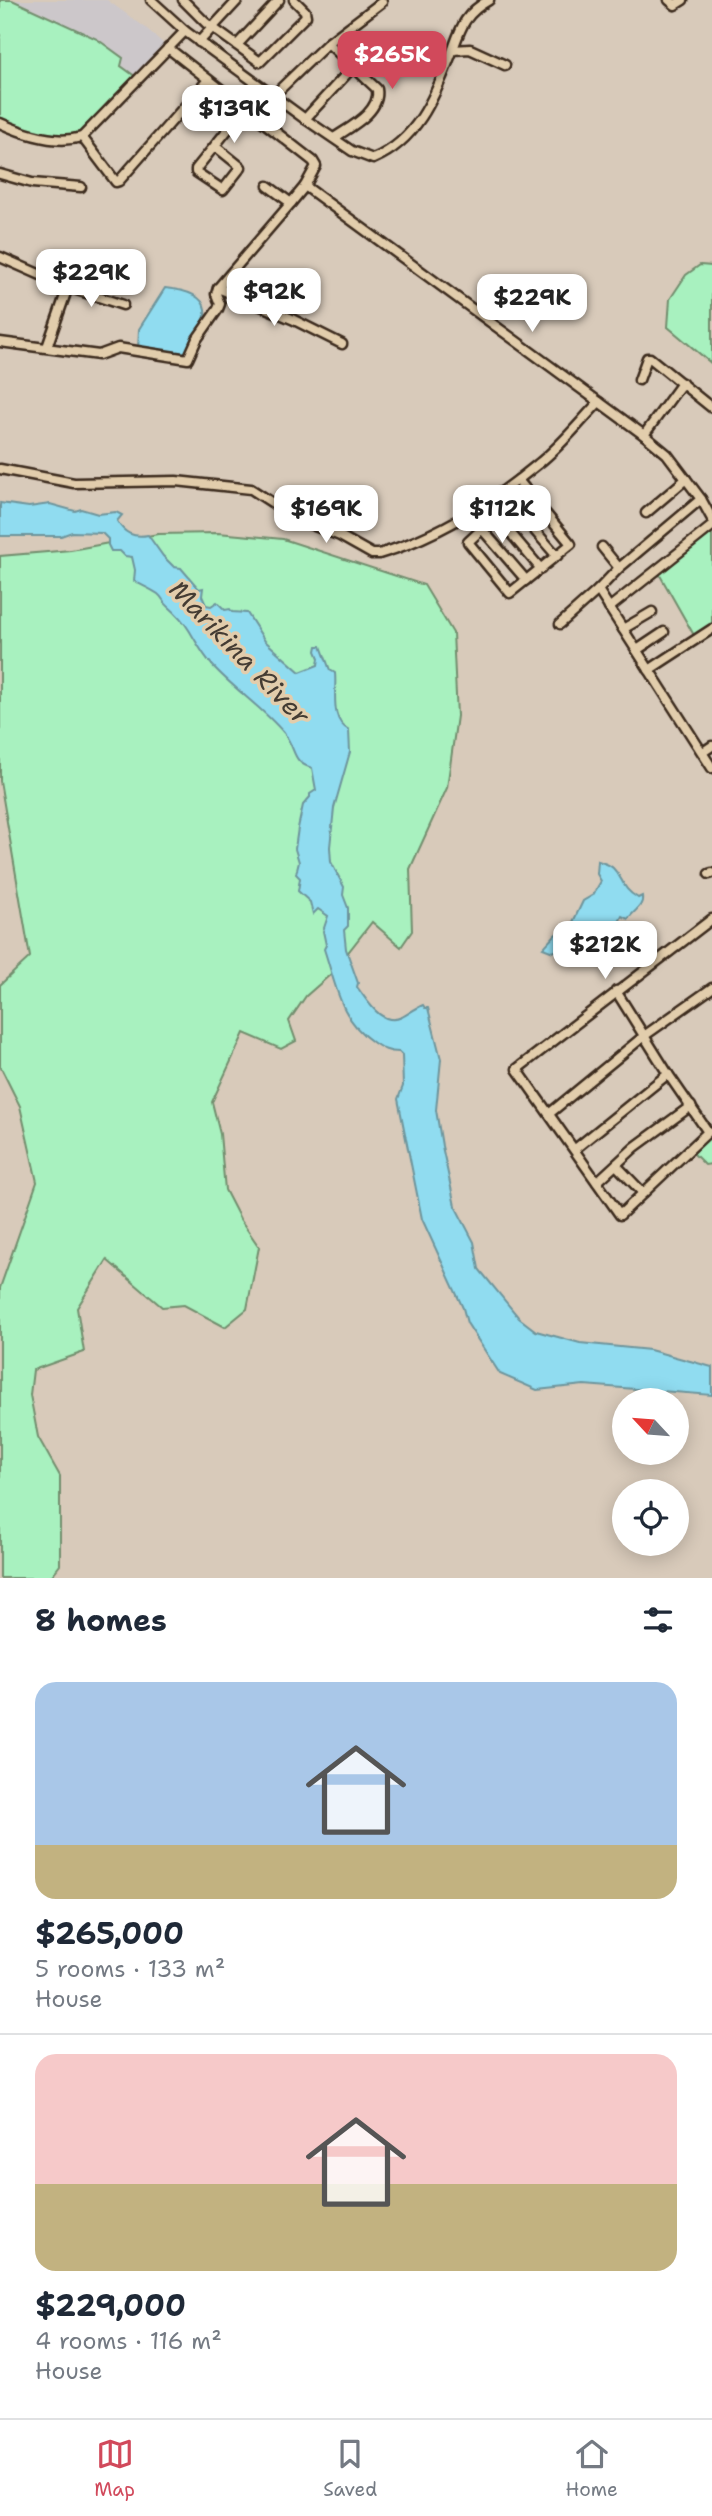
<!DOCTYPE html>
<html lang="en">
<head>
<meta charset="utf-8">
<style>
	:root { --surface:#fff; --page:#f2f2f3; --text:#1f2937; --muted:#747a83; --line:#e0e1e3; --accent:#d1495b }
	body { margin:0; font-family:"Shantell Sans",sans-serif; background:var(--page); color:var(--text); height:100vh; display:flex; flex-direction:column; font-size:26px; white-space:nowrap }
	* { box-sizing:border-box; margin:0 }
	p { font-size:23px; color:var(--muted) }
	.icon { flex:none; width:38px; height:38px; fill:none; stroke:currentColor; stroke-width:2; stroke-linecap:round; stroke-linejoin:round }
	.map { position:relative; height:1578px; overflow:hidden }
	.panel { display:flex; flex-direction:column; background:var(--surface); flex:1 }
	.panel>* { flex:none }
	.needle { width:46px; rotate:296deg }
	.buttons { position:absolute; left:612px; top:1388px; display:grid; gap:14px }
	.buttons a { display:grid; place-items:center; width:77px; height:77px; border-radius:50%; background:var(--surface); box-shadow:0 4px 18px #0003; font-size:35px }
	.price { position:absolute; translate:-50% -60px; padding:0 16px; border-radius:14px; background:#fff; color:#222; font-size:23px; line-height:46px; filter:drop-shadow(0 2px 4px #0008) }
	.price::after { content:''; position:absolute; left:50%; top:42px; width:21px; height:16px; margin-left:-10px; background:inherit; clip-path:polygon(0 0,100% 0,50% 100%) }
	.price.selected { background:var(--accent); color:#fff }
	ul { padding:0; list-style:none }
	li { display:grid; align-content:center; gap:14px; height:371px; padding:0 35px }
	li+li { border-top:2px solid var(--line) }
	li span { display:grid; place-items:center; height:217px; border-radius:21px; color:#555 }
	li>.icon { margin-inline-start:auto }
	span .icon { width:126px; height:126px; fill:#fffc; stroke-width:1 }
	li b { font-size:30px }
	h2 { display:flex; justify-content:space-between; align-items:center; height:84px; padding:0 35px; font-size:30px }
	.menu { display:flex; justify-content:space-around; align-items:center; height:98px; border-top:2px solid var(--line); background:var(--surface); font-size:19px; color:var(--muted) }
	.menu a { display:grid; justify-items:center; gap:4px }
	.menu .selected { color:var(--accent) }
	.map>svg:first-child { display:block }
	.built { fill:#ccc7ca }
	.green { fill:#a8f1bf; stroke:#728e6e; stroke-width:2 }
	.water { fill:#90dcf0; stroke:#6e959c; stroke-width:2 }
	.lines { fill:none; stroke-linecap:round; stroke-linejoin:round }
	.minor-casing { stroke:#3b2a1e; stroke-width:13 }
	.minor { stroke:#e2cdac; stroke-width:8 }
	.labels { text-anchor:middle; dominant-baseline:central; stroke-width:7; stroke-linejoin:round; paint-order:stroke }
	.water-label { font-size:26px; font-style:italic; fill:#443c33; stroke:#e2cdac }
</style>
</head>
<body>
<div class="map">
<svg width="712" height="1578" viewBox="0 0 712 1578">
	<rect width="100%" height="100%" fill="#d8caba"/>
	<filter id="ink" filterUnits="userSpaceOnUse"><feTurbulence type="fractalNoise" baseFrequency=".0143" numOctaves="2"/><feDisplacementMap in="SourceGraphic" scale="14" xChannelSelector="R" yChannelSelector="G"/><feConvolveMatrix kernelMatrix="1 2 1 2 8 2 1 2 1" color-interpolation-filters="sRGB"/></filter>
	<g filter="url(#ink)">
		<path class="built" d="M12 0H107L146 28 165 45 136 77 54 18Z"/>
		<g class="green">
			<path d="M0 0H12L97 39 123 58 121 66 136 77 105 113 73 138 40 133 0 119Z"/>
			<path d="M700 265 712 266V364L668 327 670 299 686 275Z"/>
			<path d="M712 528V626L695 637 657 570Z"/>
			<path d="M218 533 283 539 424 585 453 633 457 716 447 788 410 869 412 931 401 947 372 922 331 974 306 996 289 1021 296 1041 281 1049 244 1033 212 1102 220 1134 225 1190 240 1219 259 1247 247 1309 225 1327 184 1305 162 1307 107 1260 77 1308 84 1352 33 1370 30 1395 38 1437 60 1476V1565L50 1578H0V1288L37 1182 20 1106 0 1066V985L30 957 0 781V556L71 550 158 534Z"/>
			<path d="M705 1136 712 1139V1164L705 1165 691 1151Z"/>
		</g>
		<g class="water">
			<path d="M165 288C218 293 212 318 185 352L172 354 138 349 139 329Z"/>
			<path d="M0 503 29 507 50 504 75 511 81 509 98 514 116 512 122 515 117 521C124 533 133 538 148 535L163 556 174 567 181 568 199 589 203 588 202 596 206 605 211 606 217 602 225 610 230 609 232 612 247 613 265 641 300 672 318 665 319 658 316 651 317 646H321L330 670 335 673C337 691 329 720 349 730L350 752 334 808 330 847 331 862 344 887 343 895 348 908V926L344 930 346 949 358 983 357 987C368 1001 381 1027 402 1017 409 1013 416 1008 423 1005L425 1008H428L441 1059 436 1110 442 1146 455 1206 474 1242 479 1269 519 1318 536 1331 580 1343 650 1350 712 1367V1395L584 1385 537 1390 500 1374 467 1323 463 1308 422 1219 398 1099 403 1086 402 1055 399 1052C388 1052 383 1049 374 1043 340 1020 336 985 324 949L326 945 323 931 328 916 318 909 313 914 310 902 298 891 300 878 296 874 299 862 295 849 298 828 303 805 310 797V794L316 790 312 768C291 762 297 750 284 733 263 708 235 690 213 666 202 654 197 643 189 630 183 620 176 613 168 606 164 603 162 597 158 594 151 589 141 585 134 581L135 570 132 557 125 556 120 551H111L108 545V539L102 533 72 532 61 536H0Z"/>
			<path d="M598 861C603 863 609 864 613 868 625 880 620 887 638 898L642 896C644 907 633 911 628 919L622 916 618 924 607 925 603 931 593 932 591 937 561 951 557 950 553 952 543 948 555 935 573 922 583 901 593 895 601 881 597 874Z"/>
		</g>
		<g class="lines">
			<defs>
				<g id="minor">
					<path d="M151 0 185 31 305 119 352 151 373 159C416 141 434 99 450 57 460 31 462 15 489 0"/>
					<path d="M183 0 206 23 260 62 306 16 305 11 294 0"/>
					<path d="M669 0 675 5 683 0"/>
					<path d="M199 42 238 0"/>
					<path d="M328 43 377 89C381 112 350 127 334 138"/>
					<path d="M237 45 279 0"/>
					<path d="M168 48 313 161 316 166 305 186 644 435 667 454 701 499 712 519"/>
					<path d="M453 50 470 49 505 65"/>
					<path d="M274 95 328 43 382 2"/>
					<path d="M305 119 353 67"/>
					<path d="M0 123C24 134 55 145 82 137L185 31"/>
					<path d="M82 137 116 182 119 181 208 80"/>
					<path d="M215 146 241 167 223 190 196 172V169L246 107"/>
					<path d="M0 174 32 183 81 187"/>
					<path d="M268 186 291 203 305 186"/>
					<path d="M0 257 68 287 47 347"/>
					<path d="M68 287 123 305"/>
					<path d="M218 288 292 319 342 344"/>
					<path d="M0 342 99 355 118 348 188 359 197 339 218 309 220 304 216 294 218 288 291 203"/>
					<path d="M639 380 647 358H650L712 408"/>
					<path d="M644 435 682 383"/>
					<path d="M0 469 74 483 176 481 251 489 299 520 340 536 372 554H379C437 537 492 502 538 464 561 446 579 423 599 402"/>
					<path d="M501 492 557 556"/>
					<path d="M701 499 619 568 598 590 712 768"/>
					<path d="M485 503 541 569"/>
					<path d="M468 513 526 580"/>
					<path d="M646 513 686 479"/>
					<path d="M482 529 468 542 510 593 571 544 518 480"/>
					<path d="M602 547 619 568"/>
					<path d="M609 608 712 526"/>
					<path d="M560 624 598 590"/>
					<path d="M623 629 652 612"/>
					<path d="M637 650 664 632"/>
					<path d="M649 670 712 629"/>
					<path d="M703 752 712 746"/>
					<path d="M709 874 712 873"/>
					<path d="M616 991 668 1074 708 1132 620 1215 517 1069 712 919"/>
					<path d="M550 1113 644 1036 712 988"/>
					<path d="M575 1149 668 1074"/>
					<path d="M616 1165 643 1193"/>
					<path d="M597 1182 635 1147 691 1106"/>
				</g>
			</defs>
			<use href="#minor" class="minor-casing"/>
			<use href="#minor" class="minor"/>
		</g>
	</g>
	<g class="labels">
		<g class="water-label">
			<text transform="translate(240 652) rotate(46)">Marikina River</text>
		</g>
	</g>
</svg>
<div class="buttons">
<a><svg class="needle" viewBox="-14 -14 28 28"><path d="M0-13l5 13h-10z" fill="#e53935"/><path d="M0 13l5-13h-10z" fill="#747a83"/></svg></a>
<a><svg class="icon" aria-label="locate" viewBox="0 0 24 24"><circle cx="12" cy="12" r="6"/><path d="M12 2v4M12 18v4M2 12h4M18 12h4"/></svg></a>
</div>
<b class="price selected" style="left:392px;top:91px">$265K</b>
<b class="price" style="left:234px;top:145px">$139K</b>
<b class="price" style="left:91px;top:309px">$229K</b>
<b class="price" style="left:274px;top:328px">$92K</b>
<b class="price" style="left:532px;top:334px">$229K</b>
<b class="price" style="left:326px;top:545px">$169K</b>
<b class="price" style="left:502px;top:545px">$112K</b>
<b class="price" style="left:605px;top:981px">$212K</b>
</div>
<section class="panel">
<h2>8 homes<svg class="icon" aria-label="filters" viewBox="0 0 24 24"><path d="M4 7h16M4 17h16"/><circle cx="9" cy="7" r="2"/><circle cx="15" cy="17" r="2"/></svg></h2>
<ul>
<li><span style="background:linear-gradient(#a9c7e8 75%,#c2b280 0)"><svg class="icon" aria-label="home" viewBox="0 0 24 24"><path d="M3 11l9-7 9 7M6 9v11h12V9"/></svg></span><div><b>$265,000</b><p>5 rooms · 133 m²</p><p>House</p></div></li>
<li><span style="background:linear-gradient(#f6c9c9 60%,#c2b280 0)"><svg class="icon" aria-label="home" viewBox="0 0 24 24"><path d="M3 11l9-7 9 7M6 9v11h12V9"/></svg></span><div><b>$229,000</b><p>4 rooms · 116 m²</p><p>House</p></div></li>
</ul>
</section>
<nav class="menu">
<a class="selected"><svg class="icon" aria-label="map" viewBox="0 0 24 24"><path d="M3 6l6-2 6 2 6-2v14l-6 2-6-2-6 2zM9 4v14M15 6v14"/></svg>Map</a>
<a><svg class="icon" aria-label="saved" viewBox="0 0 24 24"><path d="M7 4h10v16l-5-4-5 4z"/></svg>Saved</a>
<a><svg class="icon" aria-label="home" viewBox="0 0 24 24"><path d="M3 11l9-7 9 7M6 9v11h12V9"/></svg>Home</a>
</nav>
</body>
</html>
